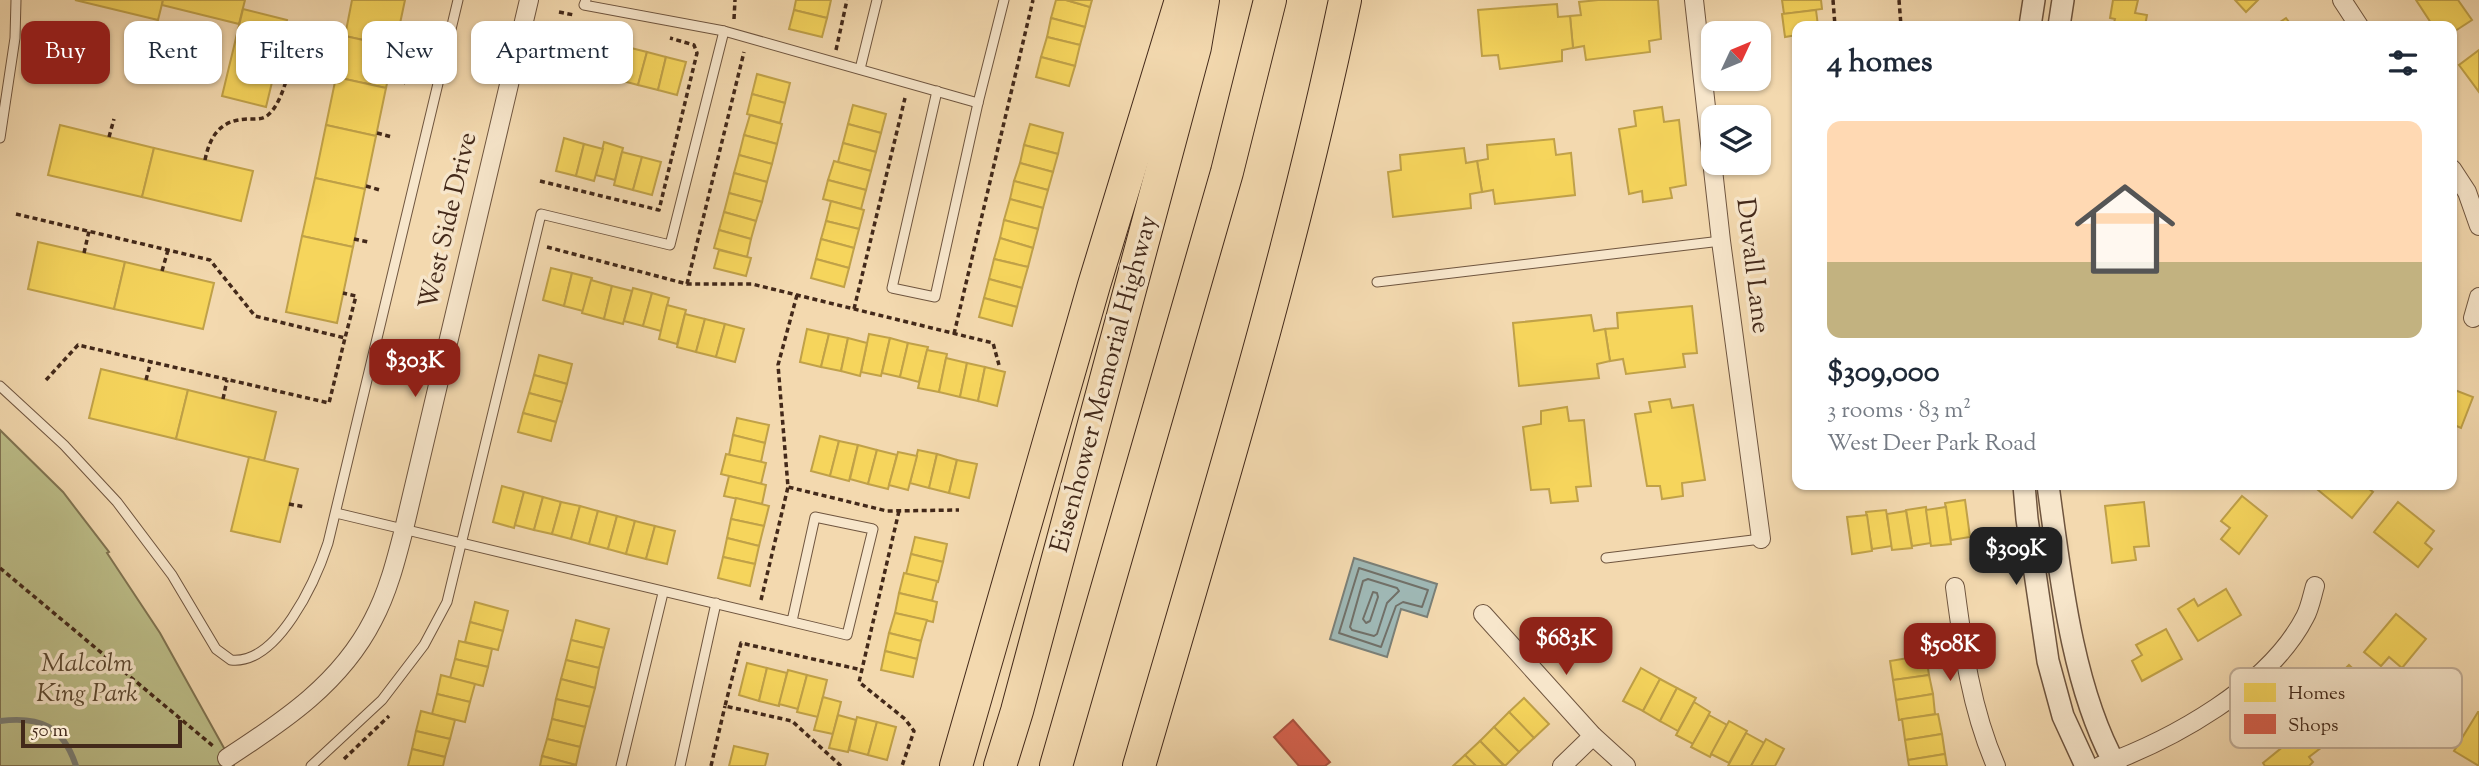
<!DOCTYPE html>
<html lang="en">
<head>
<meta charset="utf-8">
<style>
	:root { --surface:#fff; --page:#f2f2f3; --text:#1f2937; --muted:#747a83; --line:#e0e1e3; --accent:#8f2418 }
	body { margin:0; font-family:"Sorts Mill Goudy",serif; background:var(--page); color:var(--text); height:100vh; display:flex; flex-direction:column; font-size:26px; white-space:nowrap }
	* { box-sizing:border-box; margin:0 }
	p { font-size:23px; color:var(--muted) }
	.icon { flex:none; width:38px; height:38px; fill:none; stroke:currentColor; stroke-width:2; stroke-linecap:round; stroke-linejoin:round }
	.map { position:relative; flex:1; overflow:hidden }
	.drawer { position:absolute; left:1792px; top:21px; width:665px; height:469px; display:flex; flex-direction:column; background:var(--surface); border-radius:14px; box-shadow:0 2px 5px #0004 }
	.drawer>* { flex:none }
	.top-card { position:absolute; left:21px; top:21px; width:665px; height:63px; display:flex; gap:14px }
	.needle { width:46px; rotate:46deg }
	.tools { position:absolute; left:1701px; top:21px; display:grid; gap:14px }
	.tools a { display:grid; place-items:center; width:70px; height:70px; border-radius:14px; background:var(--surface); box-shadow:0 2px 5px #0004; font-size:35px }
	.scale { position:absolute; left:21px; bottom:18px; width:161px; box-sizing:border-box; padding-left:7px; border:4px solid #43291a; border-top:0; font-size:19px; line-height:24px; white-space:nowrap; color:#43291a; -webkit-text-stroke:5px #f7e6cb; paint-order:stroke }
	.price { position:absolute; translate:-50% -60px; padding:0 16px; border-radius:14px; background:var(--accent); color:#fff; font-size:23px; line-height:46px; filter:drop-shadow(0 2px 4px #0008) }
	.price::after { content:''; position:absolute; left:50%; top:42px; width:21px; height:16px; margin-left:-10px; background:inherit; clip-path:polygon(0 0,100% 0,50% 100%) }
	.price.selected { background:#222; color:#fff }
	ul { padding:0; list-style:none }
	li { display:grid; align-content:center; gap:14px; height:371px; padding:0 35px }
	li+li { border-top:2px solid var(--line) }
	li span { display:grid; place-items:center; height:217px; border-radius:14px; color:#555 }
	li>.icon { margin-inline-start:auto }
	span .icon { width:126px; height:126px; fill:#fffc; stroke-width:1 }
	li b { font-size:30px }
	h2 { display:flex; justify-content:space-between; align-items:center; height:84px; padding:0 35px; font-size:30px }
	.pill { padding:0 24px; border-radius:14px; background:var(--surface); box-shadow:0 2px 5px #0004; font-size:24px; line-height:63px }
	.pill.selected { background:var(--accent); color:#fff }
	.map>svg:first-child { display:block }
	.green { fill:#bdbf8a; stroke:#807452; stroke-width:2 }
	.water { fill:#9fb8b5; stroke:#7a7f77; stroke-width:2 }
	.homes { fill:#f6d55c; stroke:#c0a148; stroke-width:2 }
	.shops { fill:#d6604d; stroke:#aa503e; stroke-width:2 }
	.lines { fill:none; stroke-linecap:round; stroke-linejoin:round }
	.shore { stroke:#717068; stroke-width:2 }
	.stream { stroke:#7a7f77; stroke-width:6 }
	.service-casing { stroke:#6f553f; stroke-width:11 }
	.minor-casing { stroke:#6f553f; stroke-width:20 }
	.tertiary-casing { stroke:#6f553f; stroke-width:24 }
	.motorway-casing { stroke:#43291a; stroke-width:34 }
	.path { stroke:#43291a; stroke-width:3.5; stroke-dasharray:5 3.5; stroke-linecap:butt }
	.service { stroke:#f7e6cb; stroke-width:9 }
	.minor { stroke:#f7e6cb; stroke-width:18 }
	.tertiary { stroke:#f7e6cb; stroke-width:21 }
	.motorway { stroke:#f3d9af; stroke-width:32 }
	.labels { text-anchor:middle; dominant-baseline:central; stroke-width:7; stroke-linejoin:round; paint-order:stroke }
	.street-label { font-size:26px; fill:#43291a; stroke:#f7e6cb }
	.park-label { font-size:26px; font-style:italic; fill:#5b4730; stroke:#f7e6cb }
	.key { fill:#f7e6cb; stroke:#c1ad96; stroke-width:2 }
	.key-label { font-size:19px; fill:#43291a }
</style>
</head>
<body>
<div class="map">
<svg width="2479" height="766" viewBox="0 0 2479 766">
	<rect width="100%" height="100%" fill="#f3d9af"/>
	<filter id="stains"><feTurbulence type="fractalNoise" baseFrequency=".00286" numOctaves="4"/><feColorMatrix values="0 0 0 0 .2 0 0 0 0 .09 0 0 0 0 .02 0 0 0 .5 -.17"/></filter>
	<radialGradient id="worn" r=".72"><stop offset=".6" stop-color="#630" stop-opacity="0"/><stop offset="1" stop-color="#630" stop-opacity=".3"/></radialGradient>
	<path class="green" d="M0 430 63 492 109 552 107 553 160 633 234 766H0Z"/>
	<path class="water" d="M1354 558 1437 584 1427 617 1401 609 1387 657 1330 639Z"/>
	<g class="homes">
		<path d="M75 0H163L158 20Z"/>
		<path d="M163 0H245L239 24 162 5Z"/>
		<path d="M352 0H405L395 47 345 36Z"/>
		<path d="M796 0H831L827 18 794 10Z"/>
		<path d="M1056 0H1066L1090 7 1085 27 1051 18Z"/>
		<path d="M1066 0H1092L1090 7Z"/>
		<path d="M1598 0H1658L1661 39 1649 41 1650 52 1586 60 1584 46 1573 48 1570 16 1581 15 1579 2Z"/>
		<path d="M1782 0H1821L1822 9 1784 14Z"/>
		<path d="M2113 0H2138L2135 13 2147 15 2145 26H2113L2115 19 2110 18Z"/>
		<path d="M2235 0H2258L2246 12Z"/>
		<path d="M2416 0H2458L2472 20 2452 33V26H2433Z"/>
		<path d="M1557 4 1558 17 1570 16 1573 48 1562 50V61L1500 69 1498 55 1482 56 1478 10Z"/>
		<path d="M243 9 287 20 266 107 222 96Z"/>
		<path d="M794 10 827 18 822 37 789 29Z"/>
		<path d="M1816 10 1818 26H1797V35L1785 37 1782 14Z"/>
		<path d="M1051 18 1085 27 1080 45 1047 37Z"/>
		<path d="M2286 18 2292 26H2274Z"/>
		<path d="M345 36 395 47 386 88 336 77Z"/>
		<path d="M588 36 607 41 599 75 579 70Z"/>
		<path d="M1047 37 1080 45 1075 66 1041 57Z"/>
		<path d="M607 41 627 47 619 80 599 75Z"/>
		<path d="M627 47 647 52 638 85 619 80Z"/>
		<path d="M2479 50V92L2459 65Z"/>
		<path d="M647 52 666 57 658 90 638 85Z"/>
		<path d="M666 57 686 62 677 95 658 90Z"/>
		<path d="M1041 57 1075 66 1069 86 1036 77Z"/>
		<path d="M1794 71H1797V101Z"/>
		<path d="M757 74 790 83 785 103 752 94Z"/>
		<path d="M336 77 386 88 376 136 326 125Z"/>
		<path d="M752 94 785 103 780 123 747 114Z"/>
		<path d="M853 105 886 114 881 133 848 124Z"/>
		<path d="M1662 107 1664 122 1679 120 1686 185 1670 188 1672 198 1643 202 1642 191 1629 194 1619 129 1636 126 1634 111Z"/>
		<path d="M750 115 782 124 777 144 744 135Z"/>
		<path d="M848 124 881 133 876 152 843 143Z"/>
		<path d="M1030 124 1063 133 1058 154 1024 145Z"/>
		<path d="M60 125 154 148 142 197 48 175Z"/>
		<path d="M326 125 376 136 365 189 315 178Z"/>
		<path d="M744 135 777 144 772 164 739 155Z"/>
		<path d="M564 138 584 144 576 176 556 171Z"/>
		<path d="M1554 139 1556 155 1571 153 1575 195 1495 204 1493 190 1482 192 1477 161 1488 159 1487 145Z"/>
		<path d="M604 142 623 148 615 180 596 175Z"/>
		<path d="M843 143 876 152 871 171 838 162Z"/>
		<path d="M584 144 603 149 594 181 576 176Z"/>
		<path d="M1024 145 1058 154 1053 172 1020 163Z"/>
		<path d="M154 148 253 171 241 221 142 197Z"/>
		<path d="M1464 148 1466 163 1477 161 1482 192 1470 194 1471 208 1393 217 1388 172 1401 170 1400 155Z"/>
		<path d="M622 152 642 157 633 190 614 185Z"/>
		<path d="M739 155 772 164 767 182 734 173Z"/>
		<path d="M642 157 661 162 652 195 633 190Z"/>
		<path d="M834 161 871 171 866 190 828 180Z"/>
		<path d="M1020 163 1053 172 1048 190 1014 181Z"/>
		<path d="M734 173 767 182 762 202 729 193Z"/>
		<path d="M315 178 365 189 353 247 302 236Z"/>
		<path d="M828 180 866 190 861 209 823 199Z"/>
		<path d="M1014 181 1048 190 1043 208 1010 199Z"/>
		<path d="M729 193 762 202 756 221 724 212Z"/>
		<path d="M1010 199 1043 208 1038 229 1004 220Z"/>
		<path d="M831 201 864 210 859 229 826 221Z"/>
		<path d="M724 212 756 221 751 239 719 230Z"/>
		<path d="M1004 220 1038 229 1033 248 1000 238Z"/>
		<path d="M826 221 859 229 854 248 821 239Z"/>
		<path d="M719 230 751 239 747 257 714 248Z"/>
		<path d="M302 236 353 247 337 323 286 312Z"/>
		<path d="M1000 238 1033 248 1028 267 994 259Z"/>
		<path d="M821 239 854 248 849 268 816 259Z"/>
		<path d="M38 242 125 262 114 309 28 289Z"/>
		<path d="M719 250 751 258 746 276 714 268Z"/>
		<path d="M816 259 849 268 844 287 811 278Z"/>
		<path d="M994 259 1028 267 1022 288 989 279Z"/>
		<path d="M125 262 214 283 203 329 114 309Z"/>
		<path d="M551 268 572 273 564 306 543 300Z"/>
		<path d="M572 273 592 278 583 311 564 306Z"/>
		<path d="M989 279 1022 288 1017 307 984 298Z"/>
		<path d="M591 280 612 286 604 319 582 313Z"/>
		<path d="M612 286 632 291 623 324 604 319Z"/>
		<path d="M633 288 652 293 643 326 624 321Z"/>
		<path d="M652 293 669 298 661 331 643 326Z"/>
		<path d="M984 298 1017 307 1012 326 979 317Z"/>
		<path d="M667 305 686 310 677 344 659 339Z"/>
		<path d="M1692 306 1697 353 1683 354 1685 367 1626 374 1623 359 1610 361 1605 329 1618 328 1617 313Z"/>
		<path d="M685 314 705 319 696 352 677 347Z"/>
		<path d="M1591 315 1594 331 1605 329 1610 361 1597 364 1599 378 1519 386 1513 323Z"/>
		<path d="M705 319 725 324 716 357 696 352Z"/>
		<path d="M725 324 744 329 735 362 716 357Z"/>
		<path d="M807 329 829 334 821 367 800 362Z"/>
		<path d="M829 334 848 338 841 371 821 367Z"/>
		<path d="M869 334 890 338 881 376 861 372Z"/>
		<path d="M848 338 867 343 860 376 841 371Z"/>
		<path d="M890 338 908 343 900 377 882 373Z"/>
		<path d="M908 343 928 347 919 382 900 377Z"/>
		<path d="M927 350 947 354 939 392 918 388Z"/>
		<path d="M539 355 572 364 567 384 534 375Z"/>
		<path d="M946 358 967 363 960 397 939 392Z"/>
		<path d="M967 363 985 367 978 401 960 397Z"/>
		<path d="M985 367 1005 372 997 406 978 401Z"/>
		<path d="M101 369 188 390 176 439 89 418Z"/>
		<path d="M534 375 567 384 562 402 529 393Z"/>
		<path d="M2452 389 2473 397 2461 428 2452 424Z"/>
		<path d="M188 390 276 412 264 461 176 439Z"/>
		<path d="M529 393 562 402 556 422 523 413Z"/>
		<path d="M1670 399 1672 408 1693 405 1705 480 1682 483 1683 496 1662 499 1660 486H1647L1635 414 1651 412 1649 402Z"/>
		<path d="M1567 407 1569 421 1584 420 1591 486 1576 487 1578 501 1551 503 1549 489 1531 490 1523 427 1541 424V411Z"/>
		<path d="M523 413 556 422 551 441 518 432Z"/>
		<path d="M737 418 769 425 765 443 733 435Z"/>
		<path d="M733 435 765 443 761 462 729 455Z"/>
		<path d="M820 436 839 441 830 476 811 471Z"/>
		<path d="M839 441 858 445 849 481 830 476Z"/>
		<path d="M858 445 877 450 868 484 850 479Z"/>
		<path d="M877 450 897 455 888 489 868 484Z"/>
		<path d="M918 450 937 454 929 488 910 483Z"/>
		<path d="M898 452 917 456 908 490 889 485Z"/>
		<path d="M726 454 766 463 761 484 721 474Z"/>
		<path d="M937 454 957 460 949 493 929 488Z"/>
		<path d="M249 457 298 469 280 542 231 531Z"/>
		<path d="M957 460 977 464 969 498 949 493Z"/>
		<path d="M729 476 766 485 762 504 724 496Z"/>
		<path d="M2312 485H2364L2373 492 2352 518Z"/>
		<path d="M502 486 524 492 514 528 493 522Z"/>
		<path d="M524 492 543 497 534 530 515 525Z"/>
		<path d="M2242 496 2267 516 2239 554 2221 539 2230 528 2221 521Z"/>
		<path d="M543 497 561 502 552 534 534 530Z"/>
		<path d="M736 498 769 506 764 526 731 519Z"/>
		<path d="M1965 500 1970 537 1951 540 1945 503Z"/>
		<path d="M561 502 580 506 571 539 552 534Z"/>
		<path d="M2144 502 2149 546 2134 547 2136 560 2112 563 2105 506Z"/>
		<path d="M2398 502 2434 531 2425 543 2432 549 2418 567 2374 532Z"/>
		<path d="M580 506 598 511 589 544 571 539Z"/>
		<path d="M1926 507 1931 543 1912 546 1906 510Z"/>
		<path d="M1946 507 1951 544 1931 546 1926 510Z"/>
		<path d="M1886 510 1892 546 1872 549 1866 512Z"/>
		<path d="M598 511 617 516 608 549 589 544Z"/>
		<path d="M1906 511 1912 548 1892 550 1887 514Z"/>
		<path d="M1867 515 1872 551 1852 554 1847 517Z"/>
		<path d="M617 516 635 521 626 554 608 549Z"/>
		<path d="M731 519 764 526 759 546 727 538Z"/>
		<path d="M635 521 655 526 646 559 626 554Z"/>
		<path d="M655 526 675 531 667 564 646 559Z"/>
		<path d="M915 537 947 544 943 562 911 554Z"/>
		<path d="M727 538 759 546 755 564 723 557Z"/>
		<path d="M911 554 943 562 938 582 906 574Z"/>
		<path d="M723 557 755 564 750 586 718 578Z"/>
		<path d="M904 573 937 581 932 601 899 593Z"/>
		<path d="M2226 589 2241 615 2198 641 2178 609 2194 599 2198 606Z"/>
		<path d="M899 593 937 602 933 622 895 613Z"/>
		<path d="M475 602 508 611 503 631 470 622Z"/>
		<path d="M895 613 927 620 921 641 889 633Z"/>
		<path d="M2396 614 2426 639 2402 668 2389 657 2381 666 2364 652Z"/>
		<path d="M576 620 609 629 604 648 571 640Z"/>
		<path d="M470 622 503 631 498 650 465 642Z"/>
		<path d="M2166 629 2182 659 2142 681 2132 661 2142 655 2136 645Z"/>
		<path d="M889 633 921 641 917 659 885 651Z"/>
		<path d="M571 640 604 648 599 668 566 660Z"/>
		<path d="M459 641 492 649 488 667 455 659Z"/>
		<path d="M885 651 917 659 913 677 881 670Z"/>
		<path d="M1926 655 1929 675 1893 680 1890 661Z"/>
		<path d="M455 659 488 667 483 686 450 678Z"/>
		<path d="M566 660 599 668 595 688 561 679Z"/>
		<path d="M747 663 767 668 759 701 739 695Z"/>
		<path d="M2349 665 2374 689 2340 722 2316 698Z"/>
		<path d="M767 668 787 673 779 706 759 701Z"/>
		<path d="M1641 668 1660 679 1643 711 1623 701Z"/>
		<path d="M788 670 807 675 798 709 779 704Z"/>
		<path d="M441 675 475 684 470 702 437 694Z"/>
		<path d="M807 675 827 680 818 717 797 712Z"/>
		<path d="M1929 675 1933 694 1896 700 1893 680Z"/>
		<path d="M561 679 595 688 590 707 556 699Z"/>
		<path d="M1660 679 1677 688 1660 721 1643 711Z"/>
		<path d="M1677 688 1696 698 1678 731 1660 721Z"/>
		<path d="M437 694 470 702 465 722 432 714Z"/>
		<path d="M1933 694 1935 714 1899 720 1896 700Z"/>
		<path d="M823 697 841 702 833 734 814 730Z"/>
		<path d="M1524 698 1549 724 1534 738 1509 712Z"/>
		<path d="M556 699 590 707 585 727 552 719Z"/>
		<path d="M1694 702 1710 712 1693 744 1676 735Z"/>
		<path d="M421 711 455 720 450 739 416 731Z"/>
		<path d="M1509 712 1534 738 1519 752 1494 727Z"/>
		<path d="M2478 712H2479V766L2454 751Z"/>
		<path d="M1938 714 1942 734 1905 740 1902 719Z"/>
		<path d="M838 715 856 720 848 752 829 748Z"/>
		<path d="M1709 715 1727 725 1710 757 1691 747Z"/>
		<path d="M857 717 877 722 868 755 849 750Z"/>
		<path d="M552 719 585 727 580 747 547 739Z"/>
		<path d="M1729 721 1747 731 1729 763 1711 754Z"/>
		<path d="M877 722 896 727 887 760 868 755Z"/>
		<path d="M1494 727 1519 752 1505 766 1480 741Z"/>
		<path d="M2306 728 2322 747 2309 757 2313 762 2309 766H2265L2263 763Z"/>
		<path d="M416 731 450 739 445 757 412 749Z"/>
		<path d="M1746 733 1764 743 1751 766H1728Z"/>
		<path d="M1942 734 1945 754 1908 760 1905 740Z"/>
		<path d="M547 739 580 747 576 765 542 756Z"/>
		<path d="M1766 739 1784 749 1775 766H1751Z"/>
		<path d="M1480 741 1504 766H1476L1465 755Z"/>
		<path d="M734 746 768 754 765 766H729Z"/>
		<path d="M412 749 445 757 443 766H408Z"/>
		<path d="M1945 754 1947 766H1909L1908 760Z"/>
		<path d="M1465 755 1476 766H1453Z"/>
		<path d="M542 756 576 765V766H540Z"/>
	</g>
	<path class="shops" d="M1293 720 1330 762 1325 766H1299L1274 737Z"/>
	<g class="lines">
		<g class="shore">
			<path d="M1359 568 1428 590 1422 607 1403 602 1396 606 1381 647 1339 633Z"/>
			<path d="M1368 579 1397 588 1399 591 1387 603 1377 634 1374 636 1352 630 1350 627 1363 581Z"/>
			<path d="M1373 592 1377 593 1378 597 1370 621 1366 623 1363 619Z"/>
		</g>
		<path class="stream" d="M0 721C40 716 63 726 76 766"/>
		<defs>
			<g id="service">
				<path d="M586 0 584 5 724 31 978 103"/>
				<path d="M860 69 877 0"/>
				<path d="M937 91 892 288 935 297 978 103 1004 0"/>
				<path d="M0 138 15 38 16 0"/>
				<path d="M1377 282 1721 241"/>
				<path d="M0 386 64 445 117 502 172 575 216 649 231 660C278 665 316 580 328 543L458 0"/>
				<path d="M336 513 847 635 873 529 815 517 792 621"/>
				<path d="M1606 558 1761 539"/>
				<path d="M311 766 382 700 424 645 447 602 541 214 670 245 724 31"/>
				<path d="M621 766 663 593"/>
				<path d="M680 766 716 603"/>
			</g>
			<g id="minor">
				<path d="M1694 0 1721 241 1761 539"/>
				<path d="M2342 0 2359 26"/>
				<path d="M2452 169 2467 192 2479 226"/>
				<path d="M2473 318 2479 297"/>
				<path d="M1955 587C1963 648 1971 709 1996 766"/>
				<path d="M1483 614 1593 736 1626 766"/>
				<path d="M227 758C284 721 341 683 373 620 388 592 396 560 404 529L529 0"/>
				<path d="M1562 766 1593 736"/>
				<path d="M2100 766C2172 740 2269 687 2305 617 2310 608 2312 596 2315 586"/>
			</g>
			<g id="tertiary">
				<path d="M2030 26 2034 0"/>
				<path d="M2059 26 2063 0"/>
				<path d="M2024 485 2027 519 2048 661 2063 716 2086 766"/>
				<path d="M2048 485C2060 573 2072 688 2116 766"/>
			</g>
			<g id="motorway">
				<path d="M956 766 1094 285 1181 0"/>
				<path d="M1000 766 1017 711 1195 47 1203 0"/>
				<path d="M1056 766 1227 172 1270 0"/>
				<path d="M1139 766C1213 512 1291 259 1345 0"/>
			</g>
		</defs>
		<use href="#service" class="service-casing"/>
		<use href="#minor" class="minor-casing"/>
		<use href="#tertiary" class="tertiary-casing"/>
		<use href="#motorway" class="motorway-casing"/>
		<g class="path">
			<path d="M1833 0 1835 26"/>
			<path d="M1899 0 1901 26"/>
			<path d="M559 12 574 15"/>
			<path d="M734 19 735 0"/>
			<path d="M399 26 418 31"/>
			<path d="M836 50 847 0"/>
			<path d="M388 79 405 83"/>
			<path d="M377 133 392 137"/>
			<path d="M109 137 114 119"/>
			<path d="M205 160C210 136 220 120 247 119 254 119 262 120 268 115 279 106 285 85 289 71L275 68"/>
			<path d="M540 181 659 210 697 53 694 45 670 38"/>
			<path d="M366 186 380 190"/>
			<path d="M16 214 210 260 255 316 345 338 356 296 343 293"/>
			<path d="M354 239 368 242"/>
			<path d="M547 247 687 284H752L993 343 999 365"/>
			<path d="M84 253 89 231"/>
			<path d="M162 271 168 250"/>
			<path d="M687 284 744 52"/>
			<path d="M797 295 778 365 788 487 887 511 959 510"/>
			<path d="M854 309 905 98"/>
			<path d="M954 334 1033 0"/>
			<path d="M46 380 78 345 329 403 345 338"/>
			<path d="M146 380 151 361"/>
			<path d="M223 399 227 380"/>
			<path d="M289 504 305 507"/>
			<path d="M899 511 859 682 905 719 914 731 902 766"/>
			<path d="M0 568 213 746"/>
			<path d="M761 600 788 487"/>
			<path d="M344 759 389 716"/>
			<path d="M711 766 725 706"/>
			<path d="M841 766 792 721 725 706 741 643 862 670"/>
		</g>
		<use href="#service" class="service"/>
		<use href="#minor" class="minor"/>
		<use href="#tertiary" class="tertiary"/>
		<use href="#motorway" class="motorway"/>
	</g>
	<g class="labels">
		<g class="street-label">
			<text transform="translate(449 221) rotate(-77)">West Side Drive</text>
			<text transform="translate(1752 266) rotate(83)">Duvall Lane</text>
			<text transform="translate(1105 384) rotate(-75)">Eisenhower Memorial Highway</text>
		</g>
		<g class="park-label">
			<text x="87" y="664">Malcolm<tspan x="87" dy="30">King Park</tspan></text>
		</g>
	</g>
	<rect x="2230" y="668" width="232" height="80" rx="10" class="key"/>
	<rect x="2244" y="683" width="32" height="19" fill="#f6d55c"/>
	<rect x="2244" y="714" width="32" height="20" fill="#d6604d"/>
	<g class="key-label">
		<text x="2288" y="699">Homes</text>
		<text x="2288" y="731">Shops</text>
	</g>
	<rect width="100%" height="100%" filter="url(#stains)"/>
	<rect width="100%" height="100%" fill="url(#worn)"/>
</svg>
<div class="tools">
<a><svg class="needle" viewBox="-14 -14 28 28"><path d="M0-13l5 13h-10z" fill="#e53935"/><path d="M0 13l5-13h-10z" fill="#747a83"/></svg></a>
<a><svg class="icon" aria-label="layers" viewBox="0 0 24 24"><path d="M12 4l9 5-9 5-9-5zM3 14l9 5 9-5"/></svg></a>
</div>
<div class="scale">50 m</div>
<b class="price" style="left:415px;top:399px">$303K</b>
<b class="price selected" style="left:2016px;top:587px">$309K</b>
<b class="price" style="left:1566px;top:677px">$683K</b>
<b class="price" style="left:1950px;top:683px">$508K</b>
<div class="top-card">
<a class="pill selected">Buy</a>
<a class="pill">Rent</a>
<a class="pill">Filters</a>
<a class="pill">New</a>
<a class="pill">Apartment</a>
</div>
<section class="drawer">
<h2>4 homes<svg class="icon" aria-label="filters" viewBox="0 0 24 24"><path d="M4 7h16M4 17h16"/><circle cx="9" cy="7" r="2"/><circle cx="15" cy="17" r="2"/></svg></h2>
<ul>
<li><span style="background:linear-gradient(#ffd9b3 65%,#c2b280 0)"><svg class="icon" aria-label="home" viewBox="0 0 24 24"><path d="M3 11l9-7 9 7M6 9v11h12V9"/></svg></span><div><b>$309,000</b><p>3 rooms · 83 m²</p><p>West Deer Park Road</p></div></li>
</ul>
</section>
</div>
</body>
</html>
